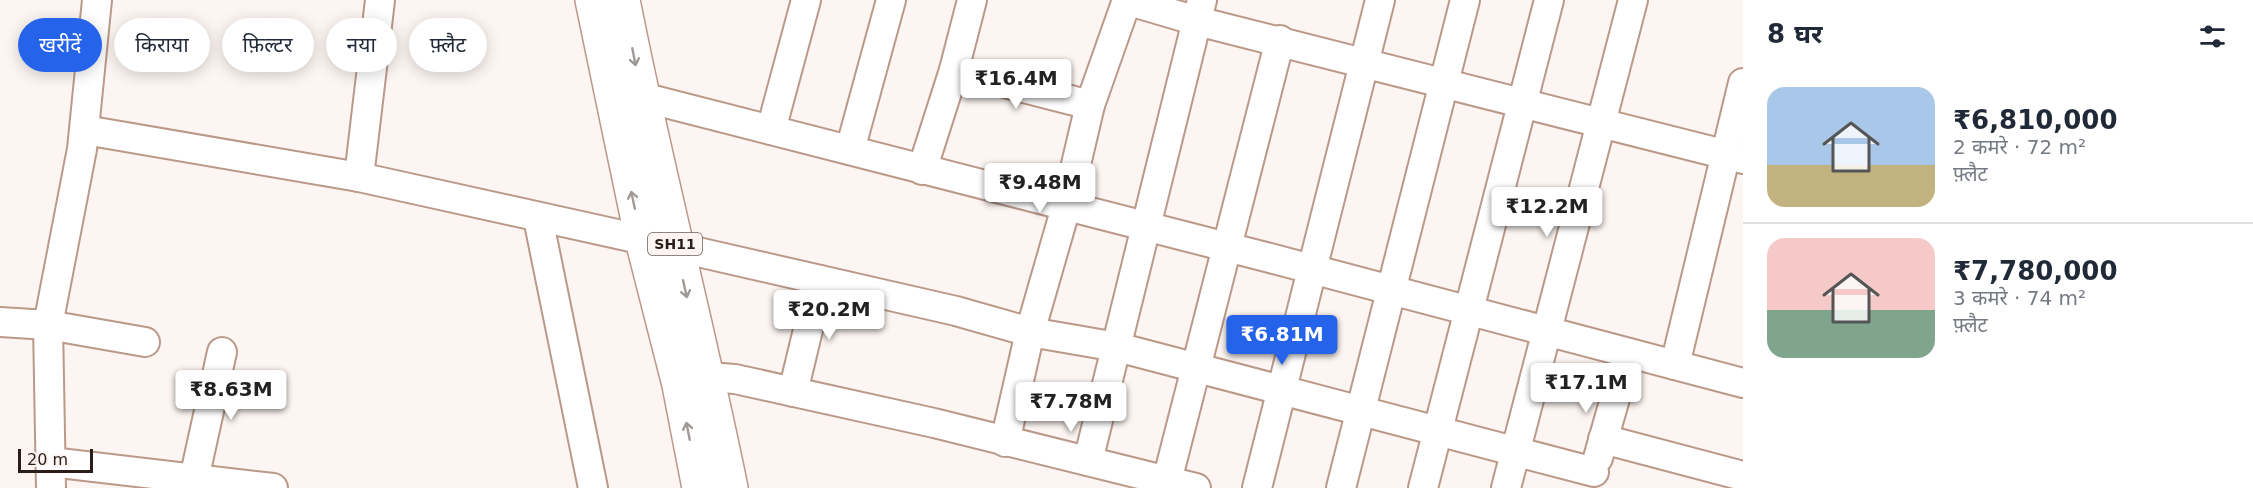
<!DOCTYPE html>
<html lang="hi">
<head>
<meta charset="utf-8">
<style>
	:root { --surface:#fff; --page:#f6f6f7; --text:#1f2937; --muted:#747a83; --line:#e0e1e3; --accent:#2563eb }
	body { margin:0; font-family:"DejaVu Sans","Noto Sans Devanagari",sans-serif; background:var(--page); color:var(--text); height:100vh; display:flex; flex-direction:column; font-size:22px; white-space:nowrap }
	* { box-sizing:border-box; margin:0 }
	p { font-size:20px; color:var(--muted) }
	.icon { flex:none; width:33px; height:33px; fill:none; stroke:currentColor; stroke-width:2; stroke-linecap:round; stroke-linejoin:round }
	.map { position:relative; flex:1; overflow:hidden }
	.details { display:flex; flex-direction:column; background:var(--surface); width:510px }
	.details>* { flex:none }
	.top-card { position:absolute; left:18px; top:18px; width:570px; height:54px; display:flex; gap:12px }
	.scale { position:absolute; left:18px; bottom:15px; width:75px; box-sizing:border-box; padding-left:6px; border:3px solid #2b1e18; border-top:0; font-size:16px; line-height:21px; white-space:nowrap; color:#2b1e18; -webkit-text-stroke:4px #fcf5f1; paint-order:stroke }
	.price { position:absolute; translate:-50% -51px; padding:0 14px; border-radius:6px; background:#fff; color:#222; font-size:20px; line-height:39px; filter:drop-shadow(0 2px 3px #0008) }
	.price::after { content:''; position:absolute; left:50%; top:36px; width:18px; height:14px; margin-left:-9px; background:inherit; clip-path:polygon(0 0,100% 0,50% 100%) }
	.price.active { background:var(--accent); color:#fff }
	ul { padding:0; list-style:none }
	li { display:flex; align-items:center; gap:18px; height:150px; padding:0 24px }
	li+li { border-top:2px solid var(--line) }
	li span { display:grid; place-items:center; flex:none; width:168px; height:120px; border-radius:18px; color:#555 }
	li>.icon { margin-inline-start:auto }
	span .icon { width:72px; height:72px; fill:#fffc; stroke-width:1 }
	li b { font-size:26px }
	h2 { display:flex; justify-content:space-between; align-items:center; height:72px; padding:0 24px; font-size:26px }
	.tag { padding:0 21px; border-radius:27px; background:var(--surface); box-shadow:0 3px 15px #0003; font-size:21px; line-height:54px }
	.tag.active { background:var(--accent); color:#fff }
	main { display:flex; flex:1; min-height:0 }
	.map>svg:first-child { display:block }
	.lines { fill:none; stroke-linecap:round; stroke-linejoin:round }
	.street-casing { stroke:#bb9989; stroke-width:32 }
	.primary-casing { stroke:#bb9989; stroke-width:36 }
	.street { stroke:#fff; stroke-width:28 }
	.primary { stroke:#fff; stroke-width:33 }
	.oneway { stroke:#a09a97 }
	.labels { text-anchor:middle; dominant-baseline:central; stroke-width:4.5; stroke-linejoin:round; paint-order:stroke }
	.shield { fill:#fcf5f1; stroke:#6a5e59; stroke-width:1.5 }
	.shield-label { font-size:14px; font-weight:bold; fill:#2b1e18 }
</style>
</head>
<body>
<main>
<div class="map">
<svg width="1743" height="488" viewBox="0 0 1743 488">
	<rect width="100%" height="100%" fill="#fcf5f1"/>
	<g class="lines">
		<defs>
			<g id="street">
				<path d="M1126 0 1197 21 1743 159"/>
				<path d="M954 70 1090 105"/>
				<path d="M642 97 1266 257 1743 383"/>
				<path d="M85 130 359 177 676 247 956 311 1030 332 1117 347 1594 472"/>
				<path d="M771 130 806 0"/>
				<path d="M850 150 891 0"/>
				<path d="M922 170 954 70 972 0"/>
				<path d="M359 177 380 0"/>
				<path d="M538 218 593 488"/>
				<path d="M0 322 48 325 145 342"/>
				<path d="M1675 365 1743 83"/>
				<path d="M708 377 735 379 934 423 1196 488"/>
				<path d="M793 392 820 280"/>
				<path d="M1603 439 1743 476"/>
				<path d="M1005 442 1030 332 1066 207 1090 105 1127 0"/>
				<path d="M1598 458 1628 353"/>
				<path d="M1088 461 1202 0"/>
				<path d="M51 462 273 488"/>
				<path d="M194 479 222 352"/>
				<path d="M1167 481 1280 40"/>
				<path d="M51 488 48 325 82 149 97 0"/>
				<path d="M1257 488 1380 0"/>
				<path d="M1341 488 1465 0"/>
				<path d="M1423 488 1549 0"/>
				<path d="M1506 488 1633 0"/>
			</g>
			<g id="primary">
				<path d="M592 0 642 240 679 385 699 488"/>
				<path d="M623 0C655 164 698 325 731 488"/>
			</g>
		</defs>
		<use href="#street" class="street-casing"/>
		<use href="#primary" class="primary-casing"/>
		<use href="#street" class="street"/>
		<use href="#primary" class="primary"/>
	</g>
	<defs><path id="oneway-shaft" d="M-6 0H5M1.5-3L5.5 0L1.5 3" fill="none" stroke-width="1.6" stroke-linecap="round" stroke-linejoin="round" transform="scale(1.5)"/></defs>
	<g class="oneway">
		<use href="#oneway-shaft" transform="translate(634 57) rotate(79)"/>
		<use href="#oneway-shaft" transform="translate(633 200) rotate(-102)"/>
		<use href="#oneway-shaft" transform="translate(685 289) rotate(77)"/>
		<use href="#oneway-shaft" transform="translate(688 431) rotate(-101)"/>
	</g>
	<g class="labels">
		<rect class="shield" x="648" y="233" width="54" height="22" rx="4.5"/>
		<g class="shield-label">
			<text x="675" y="244">SH11</text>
		</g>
	</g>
</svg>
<div class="scale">20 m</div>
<b class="price" style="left:1016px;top:110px">₹16.4M</b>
<b class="price" style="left:1040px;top:214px">₹9.48M</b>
<b class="price" style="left:1547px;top:238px">₹12.2M</b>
<b class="price" style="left:829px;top:341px">₹20.2M</b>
<b class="price active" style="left:1282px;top:366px">₹6.81M</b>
<b class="price" style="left:1586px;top:414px">₹17.1M</b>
<b class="price" style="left:231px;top:421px">₹8.63M</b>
<b class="price" style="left:1071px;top:433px">₹7.78M</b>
<div class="top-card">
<a class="tag active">खरीदें</a>
<a class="tag">किराया</a>
<a class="tag">फ़िल्टर</a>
<a class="tag">नया</a>
<a class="tag">फ़्लैट</a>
</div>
</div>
<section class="details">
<h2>8 घर<svg class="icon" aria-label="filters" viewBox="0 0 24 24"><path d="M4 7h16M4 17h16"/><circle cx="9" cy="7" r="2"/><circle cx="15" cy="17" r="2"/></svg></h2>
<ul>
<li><span style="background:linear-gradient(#a9c7e8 65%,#c2b280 0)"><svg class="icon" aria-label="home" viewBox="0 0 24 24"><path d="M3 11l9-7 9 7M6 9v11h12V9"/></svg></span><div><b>₹6,810,000</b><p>2 कमरे · 72 m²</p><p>फ़्लैट</p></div></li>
<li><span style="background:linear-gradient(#f6c9c9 60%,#7fa58c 0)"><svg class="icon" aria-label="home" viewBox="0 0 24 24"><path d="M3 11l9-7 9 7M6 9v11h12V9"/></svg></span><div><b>₹7,780,000</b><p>3 कमरे · 74 m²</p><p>फ़्लैट</p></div></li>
</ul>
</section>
</main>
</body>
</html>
